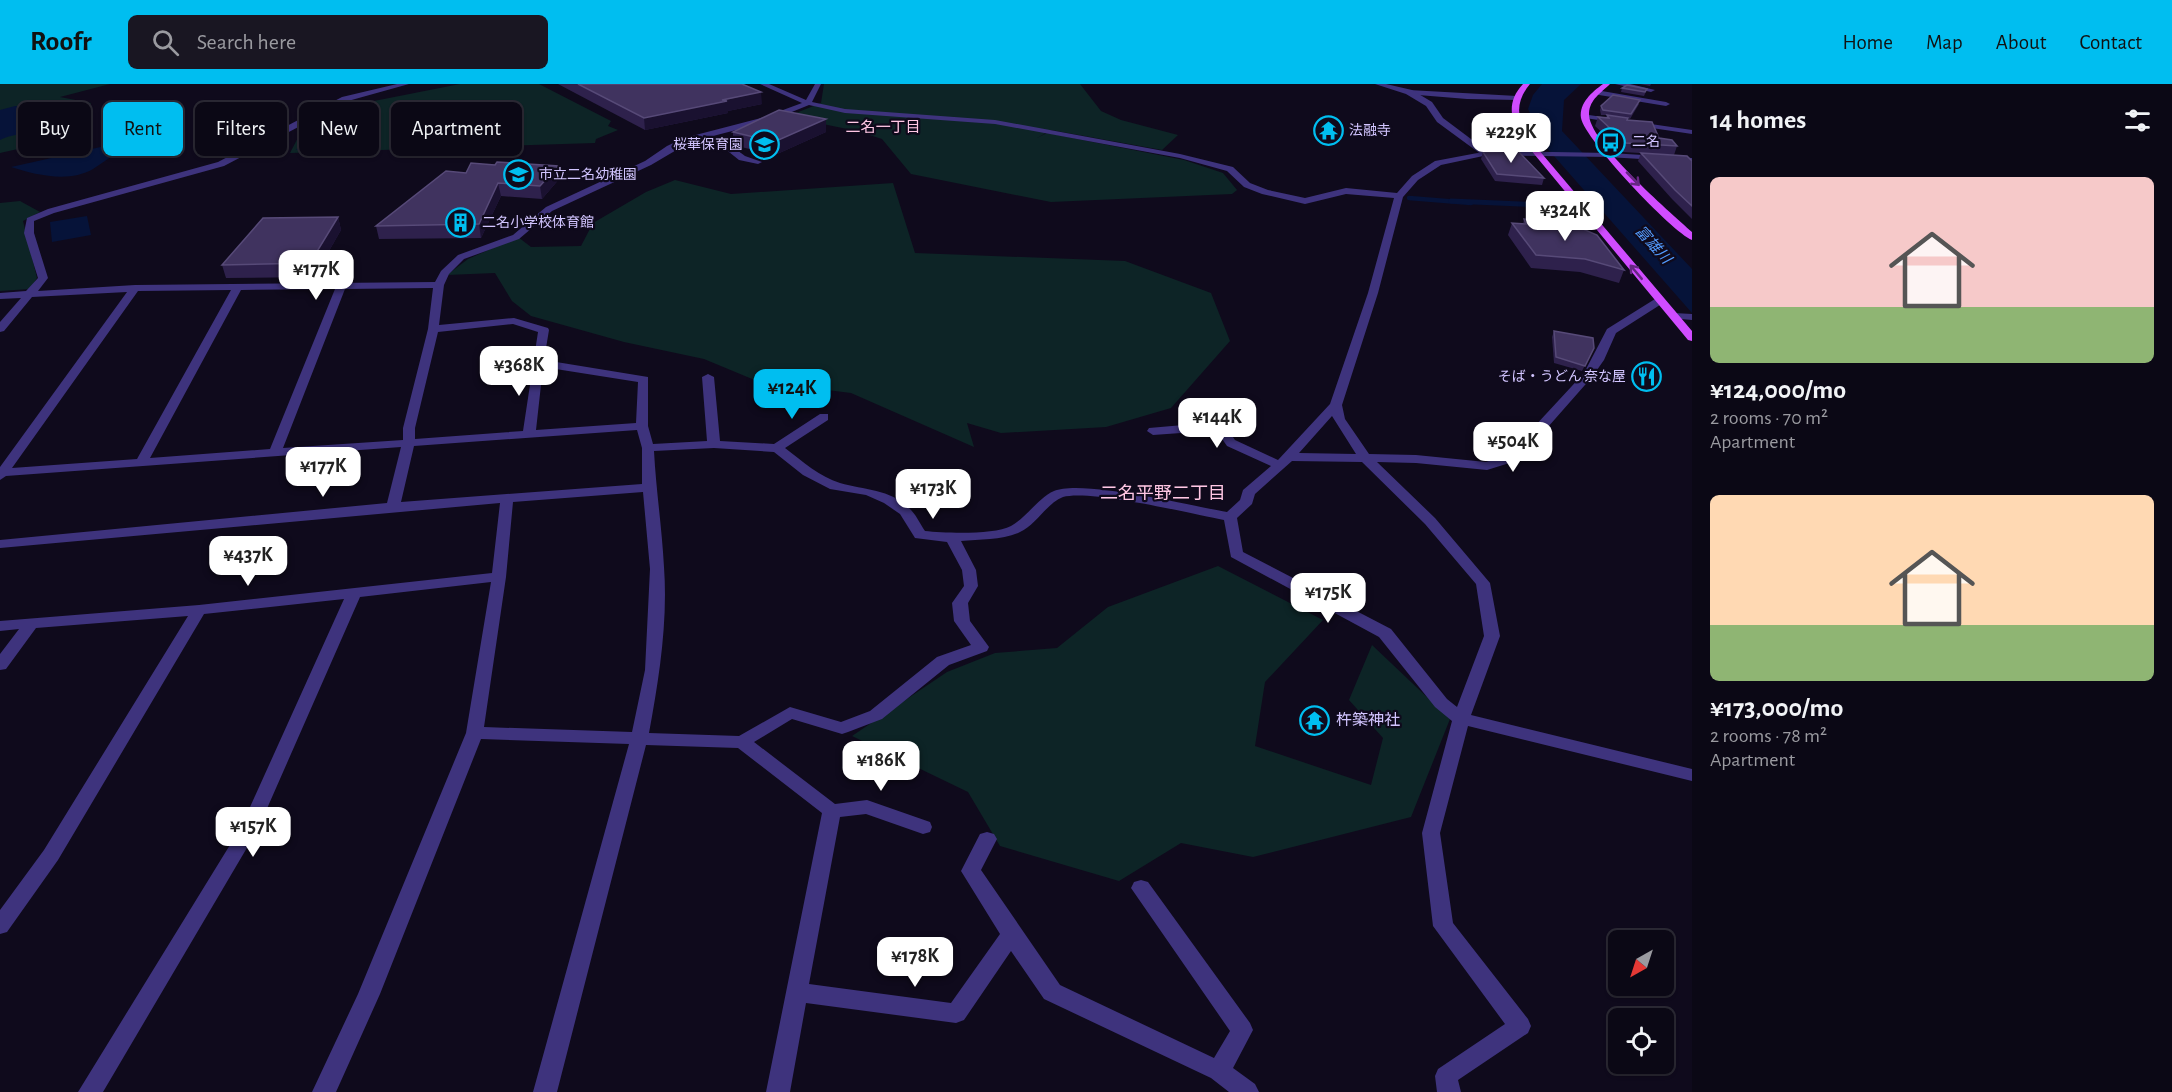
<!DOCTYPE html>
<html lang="en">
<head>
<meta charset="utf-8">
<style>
	:root { --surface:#0b0815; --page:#191622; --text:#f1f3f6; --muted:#9a9aa0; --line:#2b2934; --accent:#00bef0 }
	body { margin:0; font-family:"Alegreya Sans","Noto Sans JP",sans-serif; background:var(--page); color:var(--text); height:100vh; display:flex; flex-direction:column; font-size:22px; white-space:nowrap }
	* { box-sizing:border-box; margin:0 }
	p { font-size:20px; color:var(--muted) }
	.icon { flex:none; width:33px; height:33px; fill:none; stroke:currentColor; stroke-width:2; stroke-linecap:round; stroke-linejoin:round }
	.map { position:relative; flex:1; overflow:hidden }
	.panel { display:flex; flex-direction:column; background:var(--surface); width:480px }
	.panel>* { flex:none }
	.guide { position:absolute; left:18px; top:18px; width:570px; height:54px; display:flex; gap:12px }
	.needle { width:39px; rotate:219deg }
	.tools { position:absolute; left:1608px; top:846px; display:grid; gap:12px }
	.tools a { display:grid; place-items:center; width:66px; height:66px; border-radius:9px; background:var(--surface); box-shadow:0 2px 4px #0004,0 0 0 2px var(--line); font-size:30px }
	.price { position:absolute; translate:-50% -51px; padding:0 14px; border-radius:12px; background:#fff; color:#222; font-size:20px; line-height:39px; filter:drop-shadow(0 2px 3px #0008) }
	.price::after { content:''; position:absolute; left:50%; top:36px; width:18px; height:14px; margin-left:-9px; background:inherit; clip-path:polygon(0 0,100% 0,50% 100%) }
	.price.on { background:var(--accent); color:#111 }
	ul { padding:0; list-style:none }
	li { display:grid; align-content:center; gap:12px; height:318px; padding:0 18px }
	li span { display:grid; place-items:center; height:186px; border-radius:9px; color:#555 }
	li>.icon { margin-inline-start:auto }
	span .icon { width:108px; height:108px; fill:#fffc; stroke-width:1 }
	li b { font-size:26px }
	h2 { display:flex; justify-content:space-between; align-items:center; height:72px; padding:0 18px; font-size:26px }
	.chip { padding:0 21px; border-radius:9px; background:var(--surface); box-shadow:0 2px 4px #0004,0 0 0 2px var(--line); font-size:21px; line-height:54px }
	.chip.on { background:var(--accent); color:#111 }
	header { display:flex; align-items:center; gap:36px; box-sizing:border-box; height:84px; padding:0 30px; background:var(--accent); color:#111 }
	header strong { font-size:28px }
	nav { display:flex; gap:33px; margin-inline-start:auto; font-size:21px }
	.search { width:420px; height:54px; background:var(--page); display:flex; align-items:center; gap:15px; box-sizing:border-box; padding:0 21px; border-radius:9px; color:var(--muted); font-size:22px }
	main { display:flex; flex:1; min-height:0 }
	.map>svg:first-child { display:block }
	.green { fill:#0d2426 }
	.water { fill:#061339 }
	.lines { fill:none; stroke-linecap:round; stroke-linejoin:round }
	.stream-far1 { stroke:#061339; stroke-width:4.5 }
	.stream { stroke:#061339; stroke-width:5 }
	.service { fill:#3e337d; fill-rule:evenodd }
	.minor { fill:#3e337d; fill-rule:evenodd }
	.tertiary { fill:#3e337d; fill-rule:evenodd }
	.primary { fill:#d04cff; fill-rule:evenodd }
	.wall { fill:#2e214c }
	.shaded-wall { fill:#1a1130 }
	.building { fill:#40335f; stroke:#574a78; stroke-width:1.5 }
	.oneway { stroke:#662882 }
	.labels { text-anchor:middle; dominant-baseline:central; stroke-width:4.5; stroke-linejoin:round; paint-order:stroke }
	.far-poi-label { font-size:14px; fill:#d2c5ff; stroke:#0f0a1c; text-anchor:start }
	.far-neighbourhood-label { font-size:15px; fill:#ffc7e4; stroke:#0f0a1c }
	.far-water-label { font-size:15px; font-style:italic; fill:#539cff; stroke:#0f0a1c }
	.poi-label { font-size:16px; fill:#d2c5ff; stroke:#0f0a1c; text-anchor:start }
	.neighbourhood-label { font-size:18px; fill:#ffc7e4; stroke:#0f0a1c }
</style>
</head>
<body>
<header>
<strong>Roofr</strong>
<div class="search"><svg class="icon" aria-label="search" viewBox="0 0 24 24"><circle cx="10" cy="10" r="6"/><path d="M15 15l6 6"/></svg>Search here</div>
<nav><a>Home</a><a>Map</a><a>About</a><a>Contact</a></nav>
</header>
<main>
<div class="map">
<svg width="1692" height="1008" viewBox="0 0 1692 1008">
	<rect width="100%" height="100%" fill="#0f0a1c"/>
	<g class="green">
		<path d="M0 0H110L60 13 91 19 77 44 40 60 0 69Z"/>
		<path d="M460 0H539L611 37 608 42 618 46 596 55 595 59 290 69 302 46 374 17Z"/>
		<path d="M824 0H1080L1101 27 1121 36 1178 51 1162 66 1051 46 1037 54 1047 49 1184 76 1223 89 1237 106 1232 110 1051 118 911 90 882 55 857 47 784 32 791 31 821 19Z"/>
		<path d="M675 96 731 110 893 99 915 169 1125 177 1211 209 1230 257 1171 324 1106 343 1001 349 967 339 974 363 851 309 757 297 704 275 624 258 531 232 512 217 495 189 447 191 468 175 518 153 531 163 581 162 593 139 646 108Z"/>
		<path d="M20 117 40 128 23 137 37 194 30 205 0 207V119Z"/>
		<path d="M1218 482 1323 536 1265 598 1255 662 1371 701 1383 654 1349 616 1372 561 1450 635 1411 733 1253 773 1181 759 1119 797 1000 762 968 708 852 652 947 588 995 569 1057 564 1108 523Z"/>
	</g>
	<g class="water">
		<path d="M1542 0H1581L1564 16 1562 47 1692 185V229L1547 64 1528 25 1533 11Z"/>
		<path d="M15 22 57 25 69 30 54 34 53 41 66 43C45 50 21 46 0 56V26Z"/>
		<path d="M357 56 351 64 296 66 302 58Z"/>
		<path d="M114 60 116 69C109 74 101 80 93 85 69 99 36 91 11 83Z"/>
		<path d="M87 132 91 151 52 158 50 138Z"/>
	</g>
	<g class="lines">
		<path class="stream-far1" d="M1409 114 1471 119"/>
		<path class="stream" d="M1451 117 1564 122"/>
		<g class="service">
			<path d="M1615 0H1630L1655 6 1651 8Z"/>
			<path d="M1596 6 1666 18 1670 20 1666 22 1593 10Z"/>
			<path d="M684 54 729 60 745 72 762 78 758 80 739 76 724 64 687 58H684Z"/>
		</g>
		<g class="minor">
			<path d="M397 0H409L348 17 224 82 54 129 34 137V149L48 194 38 207 135 201 435 198 441 187 458 171 513 151 546 123 645 77 667 62 684 54 761 34 802 19 760 0H769L806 16 815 0H821L812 18 845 25 995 36 1180 70 1233 83 1250 99 1268 106 1305 114 1346 104 1397 109 1412 92 1435 77 1488 67V71L1441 81 1418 96 1403 113 1378 209 1342 321 1345 335 1369 370 1416 371 1486 378 1509 370 1584 289 1607 245 1655 215H1663V219L1616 249 1604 276 1592 293 1519 376 1487 386 1416 379 1377 378 1435 434 1490 499 1500 552 1471 631 1692 685V697L1468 642 1440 749 1453 839 1528 935 1531 942 1528 949 1458 996 1461 1008H1437L1435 992 1438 985 1505 940 1433 842 1422 749 1452 637 1435 623 1379 553 1231 473 1224 436C1192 430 1090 405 1063 413 1047 419 1036 441 1020 448 1003 456 980 455 961 457L976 486 978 502 968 519 970 537 989 563 987 567 949 581 882 635 848 648 842 650 792 635 754 658 835 720 867 716 930 738 932 743 930 748 923 750 866 730 840 733 809 900 951 919 1000 850 961 787 980 750 987 748 994 750 997 755 981 786 1060 901 1214 974 1230 947 1131 804 1134 798 1141 796 1148 798 1250 939 1253 946 1233 984 1255 1000 1259 1008H1229L1211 994 1044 915 1011 867 964 936 956 939 806 919 790 1008H766L822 729 738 664 646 661 557 1008H533L629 660 481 655 380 910 336 1008H312L358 910 466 649 491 498 360 513 258 745 103 1008H78L241 743 344 515 204 530 58 776 7 848 0 850V826L44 766 188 532 36 544 6 585 0 586V570L19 545 0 547V537L199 521 492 489 500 419 0 464V456L387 419 401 363 6 392 0 396V383L127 208 32 213 4 247 0 248V238L21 214 0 215V209L26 207 38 194 24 149 27 134 48 125 218 78 342 13ZM809 21 845 29 995 40 1180 74 1227 87 1244 103 1262 110 1305 120 1346 110 1394 114 1368 209 1330 320 1278 376 1235 356 1228 346 1224 345 1195 340 1149 344 1147 347 1153 351 1195 348 1220 352 1227 362 1271 382 1243 406 1240 416 1227 428C1193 422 1081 395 1054 407 1038 414 1027 433 1011 442 994 451 945 449 925 447 920 440 916 430 909 424 890 405 864 406 840 399 820 393 802 377 785 364L828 336V330H820L774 360 720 357 714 293 708 290 702 293 707 357 653 360 648 342V293L544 276 549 246 548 244 514 234 439 241 444 201 449 190 464 175 519 155 552 127 651 81 690 58 767 38ZM433 204 428 245 403 344V356L283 364 345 205ZM335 205 270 365 150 374 241 206ZM231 206 137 375 12 384 138 207ZM513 240 538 248 523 347 415 355V344L438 248ZM543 283 638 298 636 339 536 346ZM1332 332 1356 370 1299 369ZM637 346 642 364V400L401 418 414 362ZM714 364 774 368 803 391 830 405 866 411 884 419 900 430 915 454 947 458 962 486 964 502 952 519 954 537 971 561 937 573 870 627 841 638 790 623 739 652 649 649C659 595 668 538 664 483 662 444 656 406 654 367ZM1292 377 1362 378 1425 440 1476 500 1484 552 1457 623 1447 615 1391 545 1243 468 1237 434 1252 420 1255 410ZM643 408 650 485 645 586 632 648 484 643 506 493 513 418Z"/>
			<path d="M1409 6 1517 12 1521 14 1517 16 1467 15 1406 10Z"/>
			<path d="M1582 30 1692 46V50L1585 34Z"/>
			<path d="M1610 69 1692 74V78L1607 73 1606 71Z"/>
			<path d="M1674 229 1692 230V236L1670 234V230Z"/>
		</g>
		<path class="tertiary" d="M1375 0H1386L1412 6 1432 18 1443 34 1487 67 1610 69 1614 71 1610 73 1482 71 1437 38 1426 22 1406 10Z"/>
		<g class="primary">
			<path d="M1523 0H1530C1516 17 1516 32 1527 52L1692 247V257L1688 256 1520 53C1510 34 1507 17 1523 0Z"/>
			<path d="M1603 0H1610C1601 9 1590 15 1589 29 1587 57 1670 128 1692 148V156C1672 148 1585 56 1581 34 1579 19 1592 8 1603 0Z"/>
		</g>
	</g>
	<g class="wall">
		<path d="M558 0H742L762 20 728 27V29L645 46Z"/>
		<path d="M1640 0H1651L1650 2Z"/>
		<path d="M1622 4 1647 5 1644 12 1621 8Z"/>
		<path d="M1639 20 1630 35 1628 34 1627 36 1659 54 1677 62 1674 71 1623 68 1614 60 1613 62 1611 57 1595 42 1598 33 1606 34 1607 31H1601L1600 26 1601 22Z"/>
		<path d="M733 48H826L775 71 733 61Z"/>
		<path d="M1483 68 1544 94 1542 101 1495 97 1481 75Z"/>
		<path d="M1641 69 1692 77V135L1672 115 1638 77Z"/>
		<path d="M495 81 558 82 560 94 542 115 501 112 481 154 379 155 376 142 466 89Z"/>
		<path d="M338 133 341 146 314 193 226 194 222 181Z"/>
		<path d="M1524 135 1624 186 1619 199 1580 188 1531 184 1508 151 1512 139 1523 140Z"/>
		<path d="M1554 247 1591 270 1582 287 1554 279 1552 253Z"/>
	</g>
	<g class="shaded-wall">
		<path d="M761 8 762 20 728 27V29L645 46 644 34Z"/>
		<path d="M826 35V48L775 71 774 58Z"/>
		<path d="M558 82 560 94 542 115 540 102Z"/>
		<path d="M498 99 501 112 481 154 479 140Z"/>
		<path d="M338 133 341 146 314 193 310 179Z"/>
	</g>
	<g class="building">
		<path d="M578 0H742L761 8 722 16 727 17 644 34Z"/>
		<path d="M1627 1 1647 5 1645 8 1622 4Z"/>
		<path d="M1613 11 1640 16 1631 30 1603 26 1601 22Z"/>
		<path d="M779 26 826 35 774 58 733 48Z"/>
		<path d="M1607 31 1628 34 1627 36 1652 38 1659 54 1672 56 1677 62 1626 59 1617 51 1616 53 1614 48 1598 33 1609 34Z"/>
		<path d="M1518 67 1544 94 1497 90 1483 68Z"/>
		<path d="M1641 69 1687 72 1692 77V122L1675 106Z"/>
		<path d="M497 78 558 82 540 102 498 99 479 140 376 142 446 87 466 89 471 79 495 81Z"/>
		<path d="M338 133 310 179 222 181 263 134Z"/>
		<path d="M1524 135 1567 138 1597 151 1624 186 1585 175 1536 171 1512 139 1526 140Z"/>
		<path d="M1554 247 1593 254 1594 264 1585 282 1556 273Z"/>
	</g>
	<defs><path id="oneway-shaft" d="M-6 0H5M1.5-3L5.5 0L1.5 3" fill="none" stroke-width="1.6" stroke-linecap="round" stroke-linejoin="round" transform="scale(1.5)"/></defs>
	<g class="oneway">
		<use href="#oneway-shaft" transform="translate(1633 95) rotate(46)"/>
		<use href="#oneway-shaft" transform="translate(1636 188) rotate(-130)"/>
	</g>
	<defs>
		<symbol id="temple-ring" viewBox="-11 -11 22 22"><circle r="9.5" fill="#0f0a1c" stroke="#00bef0" stroke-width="1.5"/><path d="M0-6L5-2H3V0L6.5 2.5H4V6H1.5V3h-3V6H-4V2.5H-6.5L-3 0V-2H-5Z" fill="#00bef0"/></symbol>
		<symbol id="bus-ring" viewBox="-11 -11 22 22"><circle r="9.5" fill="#0f0a1c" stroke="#00bef0" stroke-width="1.5"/><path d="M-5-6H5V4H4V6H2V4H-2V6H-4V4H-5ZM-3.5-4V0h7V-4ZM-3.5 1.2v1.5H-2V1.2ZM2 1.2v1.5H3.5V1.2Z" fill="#00bef0"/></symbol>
		<symbol id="school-ring" viewBox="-11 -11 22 22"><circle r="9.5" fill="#0f0a1c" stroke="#00bef0" stroke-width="1.5"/><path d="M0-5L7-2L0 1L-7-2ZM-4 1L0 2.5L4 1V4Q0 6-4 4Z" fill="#00bef0"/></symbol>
		<symbol id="building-ring" viewBox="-11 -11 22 22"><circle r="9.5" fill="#0f0a1c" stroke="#00bef0" stroke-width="1.5"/><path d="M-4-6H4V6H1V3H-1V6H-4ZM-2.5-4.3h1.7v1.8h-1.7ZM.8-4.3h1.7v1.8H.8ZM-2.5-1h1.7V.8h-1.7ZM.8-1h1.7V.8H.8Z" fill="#00bef0"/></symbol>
		<symbol id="restaurant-ring" viewBox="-11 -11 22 22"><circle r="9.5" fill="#0f0a1c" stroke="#00bef0" stroke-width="1.5"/><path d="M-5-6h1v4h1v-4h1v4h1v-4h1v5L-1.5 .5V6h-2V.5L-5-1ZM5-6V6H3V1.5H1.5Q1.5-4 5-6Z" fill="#00bef0"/></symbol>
	</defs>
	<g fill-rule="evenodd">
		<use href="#temple-ring" x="1312" y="30" width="33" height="33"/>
		<use href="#bus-ring" x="1594" y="42" width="33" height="33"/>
		<use href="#school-ring" x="748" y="44" width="33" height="33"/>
		<use href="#school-ring" x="502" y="74" width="33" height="33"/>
		<use href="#building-ring" x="444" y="122" width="33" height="33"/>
		<use href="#restaurant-ring" x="1630" y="276" width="33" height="33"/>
		<use href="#temple-ring" x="1298" y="620" width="33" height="33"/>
	</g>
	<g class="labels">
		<g class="far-poi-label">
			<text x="1349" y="47">法融寺</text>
			<text x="1632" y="58">二名</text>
			<text x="743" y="61" text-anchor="end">桜華保育園</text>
			<text x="539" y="91">市立二名幼稚園</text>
			<text x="482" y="139">二名小学校体育館</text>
			<text x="1626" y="293" text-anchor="end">そば・うどん 奈な屋</text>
		</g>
		<g class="far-neighbourhood-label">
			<text x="883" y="43">二名一丁目</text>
		</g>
		<g class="far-water-label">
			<text transform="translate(1653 161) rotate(48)">富雄川</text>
		</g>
		<g class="poi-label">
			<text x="1336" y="636">杵築神社</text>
		</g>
		<g class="neighbourhood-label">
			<text x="1163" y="410">二名平野二丁目</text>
		</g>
	</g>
</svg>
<div class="tools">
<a><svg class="needle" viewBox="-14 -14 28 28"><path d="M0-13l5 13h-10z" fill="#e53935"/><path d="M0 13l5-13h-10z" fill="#9a9aa0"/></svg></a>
<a><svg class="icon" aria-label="locate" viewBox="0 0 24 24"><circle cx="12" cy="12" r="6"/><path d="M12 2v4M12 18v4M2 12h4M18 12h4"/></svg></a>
</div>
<b class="price" style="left:1511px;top:80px">¥229K</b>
<b class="price" style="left:1565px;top:158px">¥324K</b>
<b class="price" style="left:316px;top:217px">¥177K</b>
<b class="price" style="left:519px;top:313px">¥368K</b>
<b class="price on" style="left:792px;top:336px">¥124K</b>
<b class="price" style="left:1217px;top:365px">¥144K</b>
<b class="price" style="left:1513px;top:389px">¥504K</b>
<b class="price" style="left:323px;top:414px">¥177K</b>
<b class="price" style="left:933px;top:436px">¥173K</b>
<b class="price" style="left:248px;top:503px">¥437K</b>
<b class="price" style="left:1328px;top:540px">¥175K</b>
<b class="price" style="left:881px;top:708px">¥186K</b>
<b class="price" style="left:253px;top:774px">¥157K</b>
<b class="price" style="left:915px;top:904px">¥178K</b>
<div class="guide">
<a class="chip">Buy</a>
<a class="chip on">Rent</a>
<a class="chip">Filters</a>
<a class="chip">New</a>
<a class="chip">Apartment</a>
</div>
</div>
<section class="panel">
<h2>14 homes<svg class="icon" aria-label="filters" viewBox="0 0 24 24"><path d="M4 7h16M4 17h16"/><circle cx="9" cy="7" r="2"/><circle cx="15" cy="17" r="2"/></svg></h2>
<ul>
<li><span style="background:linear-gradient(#f6c9c9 70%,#8fb573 0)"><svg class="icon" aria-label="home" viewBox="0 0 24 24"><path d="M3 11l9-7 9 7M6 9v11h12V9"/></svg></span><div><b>¥124,000/mo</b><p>2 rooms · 70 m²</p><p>Apartment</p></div></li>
<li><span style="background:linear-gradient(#ffd9b3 70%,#8fb573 0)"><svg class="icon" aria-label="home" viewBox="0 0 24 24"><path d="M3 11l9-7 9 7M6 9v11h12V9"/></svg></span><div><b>¥173,000/mo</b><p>2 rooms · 78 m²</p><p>Apartment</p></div></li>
</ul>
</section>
</main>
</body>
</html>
